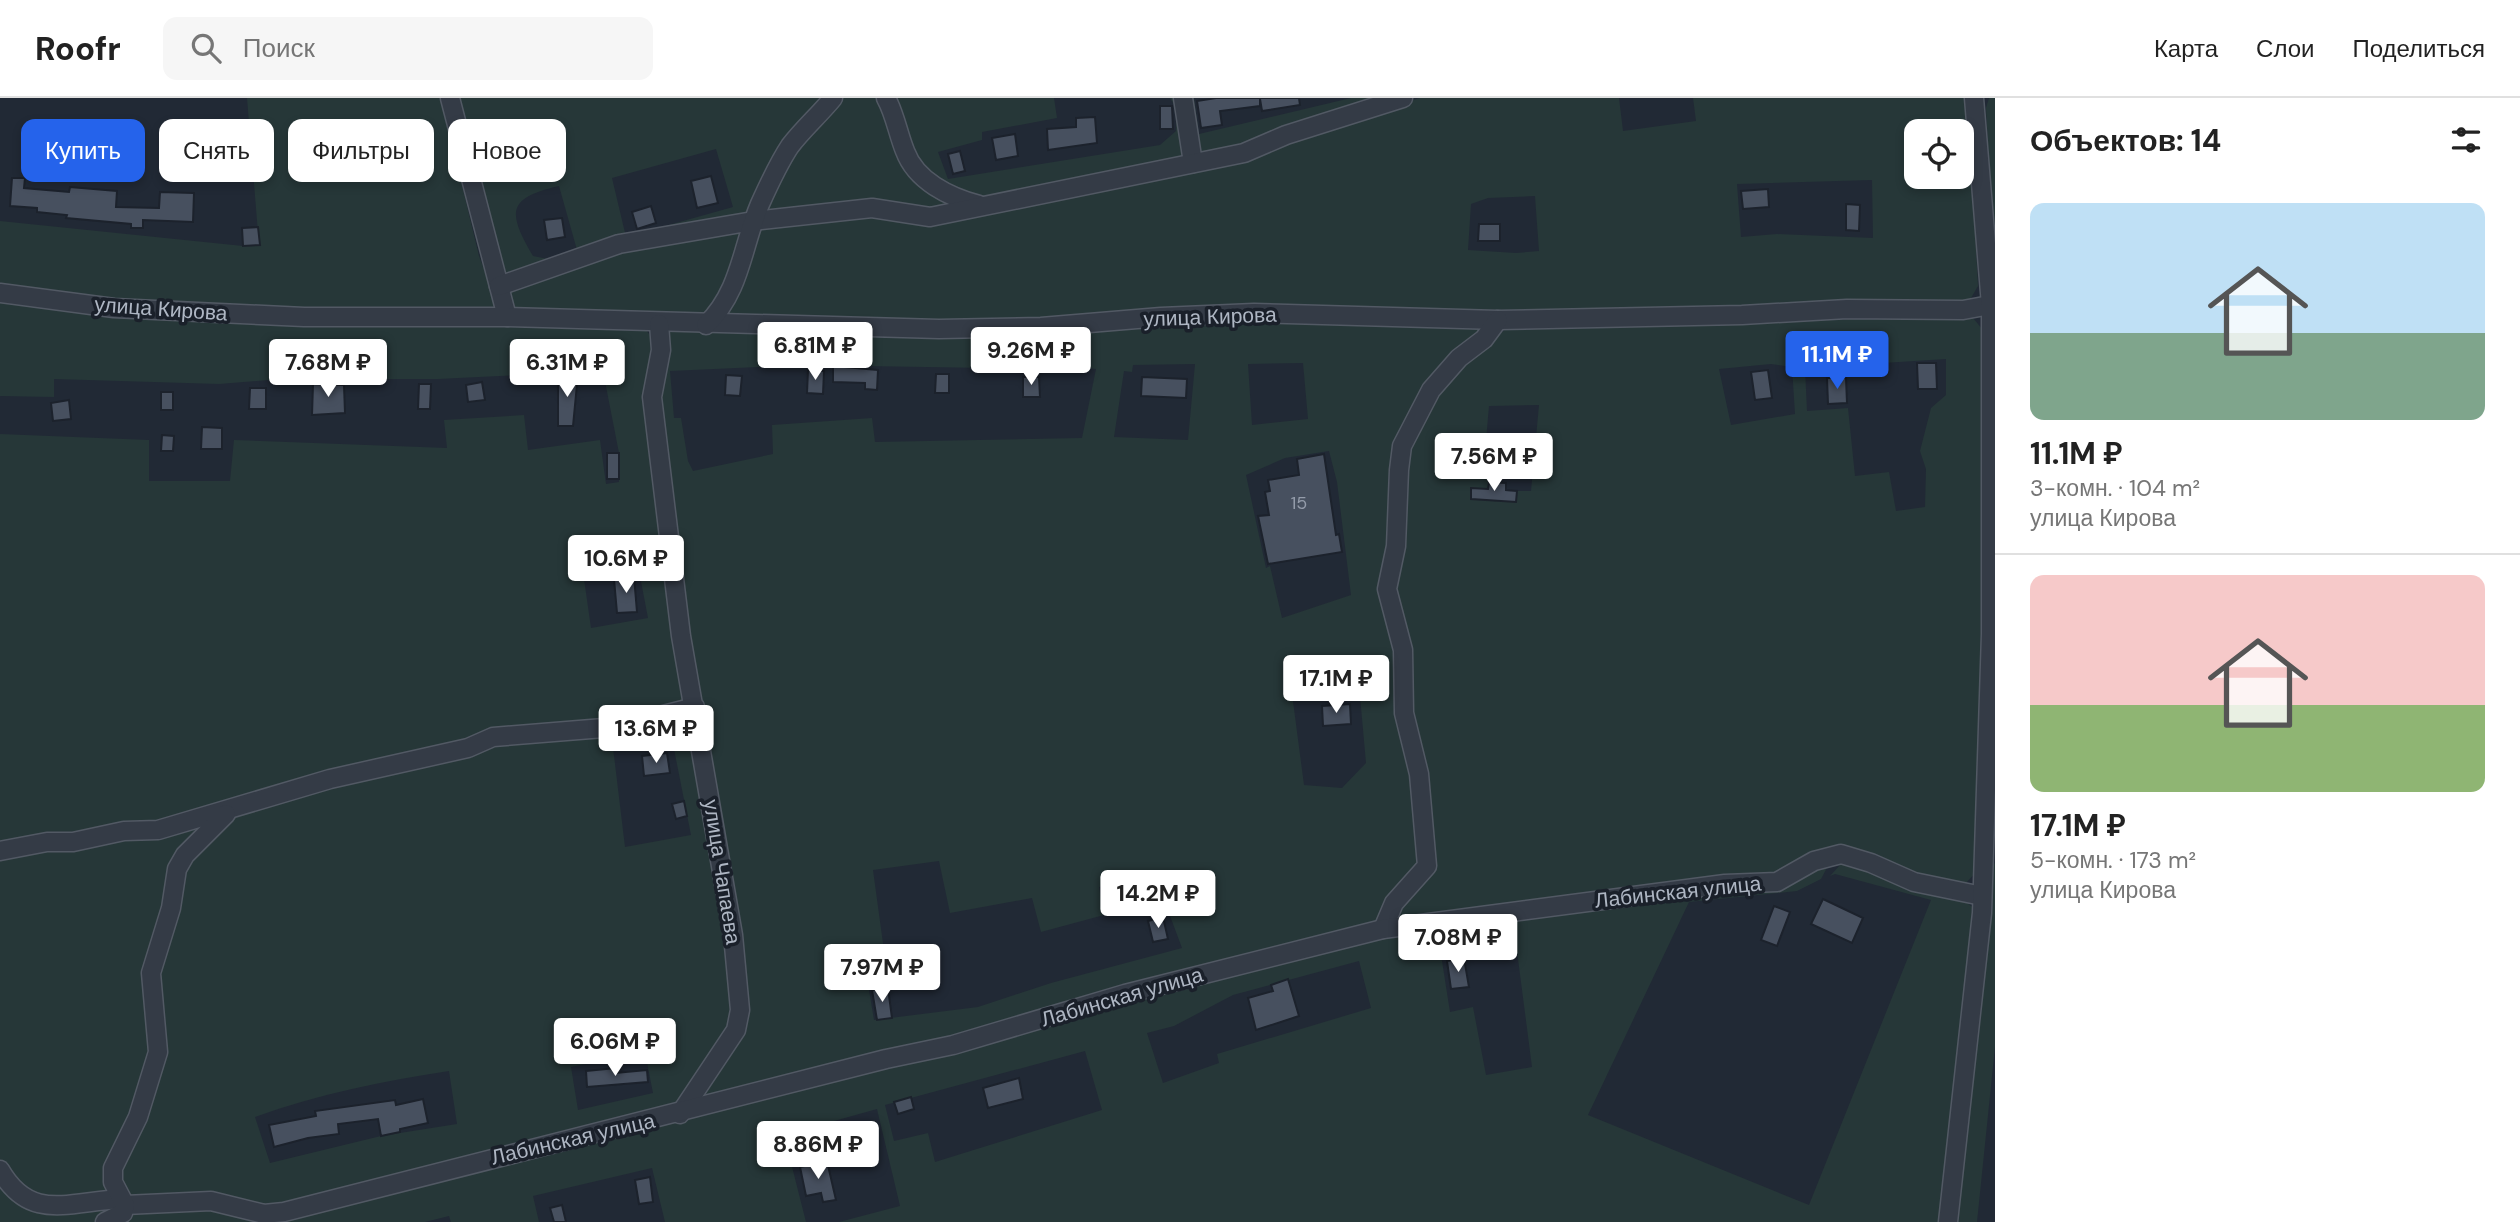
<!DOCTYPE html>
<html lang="ru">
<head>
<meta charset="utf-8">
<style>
	:root { --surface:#fff; --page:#f6f6f6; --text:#222; --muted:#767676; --line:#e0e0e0; --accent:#2563eb }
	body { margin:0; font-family:"DM Sans",sans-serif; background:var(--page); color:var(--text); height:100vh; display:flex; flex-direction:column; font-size:26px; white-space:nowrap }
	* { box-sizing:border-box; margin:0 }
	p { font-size:23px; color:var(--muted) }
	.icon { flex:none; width:38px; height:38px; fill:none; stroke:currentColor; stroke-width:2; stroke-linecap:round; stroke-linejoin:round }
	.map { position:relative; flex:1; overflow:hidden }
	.side { display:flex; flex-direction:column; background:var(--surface); width:525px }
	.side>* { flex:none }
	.banner { position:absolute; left:21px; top:21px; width:665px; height:63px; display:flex; gap:14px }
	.tools { position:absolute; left:1904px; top:21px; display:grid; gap:14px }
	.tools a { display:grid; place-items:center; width:70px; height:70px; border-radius:14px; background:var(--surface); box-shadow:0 4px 10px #0003; font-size:35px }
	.price { position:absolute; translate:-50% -60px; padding:0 16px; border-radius:7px; background:#fff; color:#222; font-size:23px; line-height:46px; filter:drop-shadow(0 2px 4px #0008) }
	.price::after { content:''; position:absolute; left:50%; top:42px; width:21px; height:16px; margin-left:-10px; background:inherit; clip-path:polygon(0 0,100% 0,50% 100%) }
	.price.on { background:var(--accent); color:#fff }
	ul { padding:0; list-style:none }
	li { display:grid; align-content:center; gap:14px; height:371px; padding:0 35px }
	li+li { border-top:2px solid var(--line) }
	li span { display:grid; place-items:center; height:217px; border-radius:14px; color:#555 }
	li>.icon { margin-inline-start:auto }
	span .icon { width:126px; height:126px; fill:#fffc; stroke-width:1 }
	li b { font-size:30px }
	h2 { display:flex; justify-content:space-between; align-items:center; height:84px; padding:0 35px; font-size:30px }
	.pill { padding:0 24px; border-radius:14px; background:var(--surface); box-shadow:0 4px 10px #0003; font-size:24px; line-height:63px }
	.pill.on { background:var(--accent); color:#fff }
	header { display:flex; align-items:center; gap:42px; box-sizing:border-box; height:98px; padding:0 35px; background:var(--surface); border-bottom:2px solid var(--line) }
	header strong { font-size:33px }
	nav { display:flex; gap:38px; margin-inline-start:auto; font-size:24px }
	.search { width:490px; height:63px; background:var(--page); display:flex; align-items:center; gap:18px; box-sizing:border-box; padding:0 24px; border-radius:14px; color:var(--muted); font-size:26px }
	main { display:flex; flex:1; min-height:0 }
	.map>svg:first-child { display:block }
	.green { fill:#263738; fill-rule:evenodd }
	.building { fill:#47505f; stroke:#1c222c; stroke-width:2 }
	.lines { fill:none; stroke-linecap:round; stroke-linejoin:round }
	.minor-casing { stroke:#525964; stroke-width:21 }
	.minor { stroke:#343b46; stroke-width:18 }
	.labels { text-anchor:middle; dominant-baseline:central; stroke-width:7; stroke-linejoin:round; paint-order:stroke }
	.number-label { font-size:18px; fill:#949caa }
	.street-label { font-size:21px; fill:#aeb6c3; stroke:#1a202a }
</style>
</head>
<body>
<header>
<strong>Roofr</strong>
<div class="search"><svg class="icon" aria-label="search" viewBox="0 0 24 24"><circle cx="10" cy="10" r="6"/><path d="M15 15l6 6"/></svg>Поиск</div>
<nav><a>Карта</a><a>Слои</a><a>Поделиться</a></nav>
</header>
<main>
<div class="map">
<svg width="1995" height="1124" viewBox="0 0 1995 1124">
	<rect width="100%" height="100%" fill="#212935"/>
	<g class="green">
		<path d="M247 0H441L479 158 496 202 495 211 488 215 162 207 0 191V123L243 148 259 147Z"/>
		<path d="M455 0H1054L1057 20 982 34V42L938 54 948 81 1160 47 1176 33V10L1170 0H1194L1199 36 1351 0H1393L1239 51 928 115 738 122 502 181ZM716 51 733 109 626 139 612 80ZM559 88 577 152 548 161 533 158C507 114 507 100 559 88Z"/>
		<path d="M1420 0H1619L1623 33 1696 23 1693 0H1968L1978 188 1971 200 1955 207 1005 226 514 211 505 189 624 150 874 113 930 122 1291 38ZM1916 33H1962V79H1916ZM1872 82 1873 140 1777 136 1741 139 1737 86ZM1535 98 1539 153 1516 155 1468 152 1471 106 1488 100Z"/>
		<path d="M1989 0H1995V176L1986 10Z"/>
		<path d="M0 203 128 218 304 225 645 231 654 242 649 305 732 850 733 932 671 1013 286 1111 122 1108 97 1124H0V336L149 342V383H230L234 342 447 350 444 322 524 317 528 352 600 342 606 386 619 384V355L603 273 438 281H281L219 286 54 281V299L0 298ZM639 473 648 520 591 530 584 481ZM671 636 691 737 625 749 612 641ZM645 954 653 995 578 1012 571 969ZM449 973 457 1026 381 1038 270 1065 255 1019C319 996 382 983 449 973Z"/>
		<path d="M1958 218 1973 220 1983 232 1986 404 1978 772 1966 785 1952 787 1888 767 1854 750 1838 748 1771 779 1390 826 1396 811 1424 778 1391 489 1402 372 1418 321 1463 263 1506 231ZM1946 261V297L1931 310 1920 353 1926 371 1925 409 1896 413 1889 374 1855 378 1848 310 1807 313 1805 270ZM1771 266 1792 269 1795 316 1731 327 1719 271ZM1539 307 1531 393H1517L1516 404 1488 402V356L1485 354 1489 308Z"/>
		<path d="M1216 222 1492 226 1417 307 1391 449 1399 556 1424 767 1378 829 689 1009 740 932 658 304 665 231 758 236 1031 235ZM1303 265 1308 321 1252 327 1248 266ZM1195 266 1188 342 1114 339 1124 273 1132 274 1133 267ZM803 267 1044 271 1070 268 1096 271 1082 340 875 344 872 320 772 327 773 356 693 373 688 363 681 320H674L670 273ZM1329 353 1337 384 1351 497 1282 520 1270 468 1266 470 1246 377 1285 360ZM1358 576 1366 665 1342 690 1304 687 1291 588ZM939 763 950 815 1032 800 1041 834 1104 817 1099 789 1154 775 1182 850 1051 885 978 909 874 922 868 886 888 882 873 772Z"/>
		<path d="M1995 765V949L1977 1124H1956L1987 844 1990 771Z"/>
		<path d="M1829 766 1821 781 1797 793 1689 804 1588 1017 1809 1107 1931 802 1835 776 1830 778 1841 766 1959 798 1977 813 1942 1124H839L900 1108 877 1011 784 1037 806 1124H665L652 1070 533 1098 539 1124H451L449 1118 425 1124H114C167 1100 206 1105 261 1119L1403 832 1804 776ZM1514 830 1532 969 1486 977 1473 909 1450 914 1439 844ZM1359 863 1371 910 1217 956 1219 965 1163 985 1147 935 1174 928 1233 897ZM1085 953 1102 1012 935 1064 928 1035 894 1043 885 1007Z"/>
	</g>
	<g class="building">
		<path d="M1216 0H1299L1300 7 1262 13 1260 1V8L1220 13 1222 27 1201 30 1197 3Z"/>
		<path d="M1160 8H1172L1173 31H1160Z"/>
		<path d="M1095 19 1097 45 1048 52 1047 31 1076 29V20Z"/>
		<path d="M1015 36 1018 58 996 62 992 40Z"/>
		<path d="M960 53 965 73 953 76 948 56Z"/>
		<path d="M711 78 718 105 697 110 691 83Z"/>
		<path d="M12 80H25L24 90 69 94 70 89 117 93 116 109 159 110 160 94 194 95 193 124 143 122V130H131V126L66 120 67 117 37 114V110L10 108Z"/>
		<path d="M1768 91 1769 109 1743 111 1741 93Z"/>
		<path d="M1846 106 1860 107 1859 133 1846 132Z"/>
		<path d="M651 108 656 125 637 131 632 114Z"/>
		<path d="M562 120 565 139 547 142 544 122Z"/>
		<path d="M1479 126H1500V143H1478Z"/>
		<path d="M258 129 260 147 243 148 242 130Z"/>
		<path d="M1917 265H1936L1937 291H1918Z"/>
		<path d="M833 268 878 272 877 292 865 291V285L833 284Z"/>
		<path d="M808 272 824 273 823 296 807 295Z"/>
		<path d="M1768 272 1772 300 1755 302 1751 274Z"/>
		<path d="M558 276H578L573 328H558Z"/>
		<path d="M936 276H949V295H935Z"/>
		<path d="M726 277 742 278 740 298 725 297Z"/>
		<path d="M1023 279H1039L1040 299H1023Z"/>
		<path d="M1142 279 1187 281 1186 300 1141 298Z"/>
		<path d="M1827 280H1846L1847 305 1828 306Z"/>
		<path d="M482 284 485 302 468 304 466 287Z"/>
		<path d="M313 286 344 287 345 315 312 317Z"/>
		<path d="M419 286H431L430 311H418Z"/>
		<path d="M250 290H266V311H249Z"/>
		<rect x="161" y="294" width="12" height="18"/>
		<path d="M69 302 71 321 53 323 51 305Z"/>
		<path d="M202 329 222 330V351H201Z"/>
		<path d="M162 337 174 338 173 353H161Z"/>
		<path d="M1494 338 1514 339V356H1493Z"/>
		<rect x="607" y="355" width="12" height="26"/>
		<path d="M1324 356 1336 437 1339 436 1342 454 1268 466 1258 418 1269 417 1265 394 1270 393 1268 382 1299 377 1297 361Z"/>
		<path d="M1489 384 1506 385V392L1517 393 1516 404 1471 401V390L1488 391Z"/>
		<path d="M634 478 637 514 617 515 614 481Z"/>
		<path d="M1350 606 1351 626 1323 628 1322 608Z"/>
		<path d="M667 655 670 675 644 678 642 658Z"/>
		<path d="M684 703 687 718 676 721 672 706Z"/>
		<path d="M1823 801 1863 820 1852 845 1811 826Z"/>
		<path d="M1774 808 1790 814 1777 848 1761 842Z"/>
		<path d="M1163 819 1168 841 1153 844 1148 823Z"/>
		<path d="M1464 860 1469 889 1451 891 1447 863Z"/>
		<path d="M1288 881 1299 918 1256 932 1248 900 1273 893 1271 887Z"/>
		<path d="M888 890 892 920 877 922 872 892Z"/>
		<path d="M616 970V975L647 972 648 984 587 989 586 973Z"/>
		<path d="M1019 980 1023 1001 988 1010 983 990Z"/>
		<path d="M911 999 914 1011 898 1016 894 1004Z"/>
		<path d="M423 1001 428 1025 400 1031V1034L381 1038 378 1021 338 1026 339 1036 308 1040 274 1049 269 1027 316 1018 315 1013 395 1002 396 1007Z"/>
		<path d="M827 1063 836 1102 823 1104 821 1095 806 1098 800 1069Z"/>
		<path d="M650 1079 653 1104 639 1106 635 1082Z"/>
		<path d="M562 1107 566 1124H554L550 1110Z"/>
	</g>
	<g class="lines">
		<defs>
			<g id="minor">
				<path d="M450 0 507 219"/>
				<path d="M886 0C895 16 898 36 905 53 916 83 949 99 979 107"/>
				<path d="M1183 0 1193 65"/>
				<path d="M499 188 619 146 753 123 872 110 930 119 1244 55 1286 37 1403 0"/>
				<path d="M0 195 114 210 304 219H507L939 231 1041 229 1161 219 1254 215 1498 222 1742 217 1847 211 1963 212 1995 206"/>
				<path d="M659 226 661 252 652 299 681 538 733 837 740 912 736 932 680 1016"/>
				<path d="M706 227C741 193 742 148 760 106 769 86 778 66 790 48 803 31 820 16 833 0"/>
				<path d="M0 753 47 744H73L124 733 158 732 330 681 468 650 493 639 616 629 695 609"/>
				<path d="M1383 831 1394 805 1427 768 1419 676 1404 615 1403 552 1387 491 1396 448 1399 372 1402 348 1431 292 1459 260 1484 241 1498 222"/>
				<path d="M0 1072C30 1124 67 1104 120 1101"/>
				<path d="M125 1107 211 1103 264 1116 284 1114 886 961 953 947 1125 896 1383 831 1725 786 1777 784 1814 763 1841 756 1871 765 1914 784 1982 798"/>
				<path d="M105 1124 123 1115 125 1107 113 1084V1070L138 1019 158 954 151 875 171 810 177 771 185 757 226 716"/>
				<path d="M1948 1124 1982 815 1991 536V207L1974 0"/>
			</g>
		</defs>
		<use href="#minor" class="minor-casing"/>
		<use href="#minor" class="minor"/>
	</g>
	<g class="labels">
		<g class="number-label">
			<text x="1299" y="405">15</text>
		</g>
		<g class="street-label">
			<text transform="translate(161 211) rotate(4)">улица Кирова</text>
			<text transform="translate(1210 219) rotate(-2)">улица Кирова</text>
			<text transform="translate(722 774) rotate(81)">улица Чапаева</text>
			<text transform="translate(1678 794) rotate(-6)">Лабинская улица</text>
			<text transform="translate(1122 899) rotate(-16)">Лабинская улица</text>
			<text transform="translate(573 1041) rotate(-13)">Лабинская улица</text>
		</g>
	</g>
</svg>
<div class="tools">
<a><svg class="icon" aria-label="locate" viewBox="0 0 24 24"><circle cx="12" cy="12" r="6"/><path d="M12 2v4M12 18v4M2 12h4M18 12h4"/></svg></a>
</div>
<b class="price" style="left:815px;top:284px">6.81M ₽</b>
<b class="price" style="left:1031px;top:289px">9.26M ₽</b>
<b class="price on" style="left:1837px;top:293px">11.1M ₽</b>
<b class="price" style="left:328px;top:301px">7.68M ₽</b>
<b class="price" style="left:567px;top:301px">6.31M ₽</b>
<b class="price" style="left:1494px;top:395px">7.56M ₽</b>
<b class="price" style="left:626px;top:497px">10.6M ₽</b>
<b class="price" style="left:1336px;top:617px">17.1M ₽</b>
<b class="price" style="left:656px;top:667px">13.6M ₽</b>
<b class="price" style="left:1158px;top:832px">14.2M ₽</b>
<b class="price" style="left:1458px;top:876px">7.08M ₽</b>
<b class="price" style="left:882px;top:906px">7.97M ₽</b>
<b class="price" style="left:615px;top:980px">6.06M ₽</b>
<b class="price" style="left:818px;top:1083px">8.86M ₽</b>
<div class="banner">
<a class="pill on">Купить</a>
<a class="pill">Снять</a>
<a class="pill">Фильтры</a>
<a class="pill">Новое</a>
</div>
</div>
<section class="side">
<h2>Объектов: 14<svg class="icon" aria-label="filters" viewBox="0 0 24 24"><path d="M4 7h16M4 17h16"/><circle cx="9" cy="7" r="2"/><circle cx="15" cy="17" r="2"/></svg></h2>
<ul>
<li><span style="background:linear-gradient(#bfe0f5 60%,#7fa58c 0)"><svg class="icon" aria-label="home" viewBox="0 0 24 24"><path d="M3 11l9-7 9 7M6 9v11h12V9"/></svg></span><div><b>11.1M ₽</b><p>3-комн. · 104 m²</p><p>улица Кирова</p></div></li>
<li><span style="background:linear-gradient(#f6c9c9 60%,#8fb573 0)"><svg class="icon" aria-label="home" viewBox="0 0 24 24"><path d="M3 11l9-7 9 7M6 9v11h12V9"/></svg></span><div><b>17.1M ₽</b><p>5-комн. · 173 m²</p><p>улица Кирова</p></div></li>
</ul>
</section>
</main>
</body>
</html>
